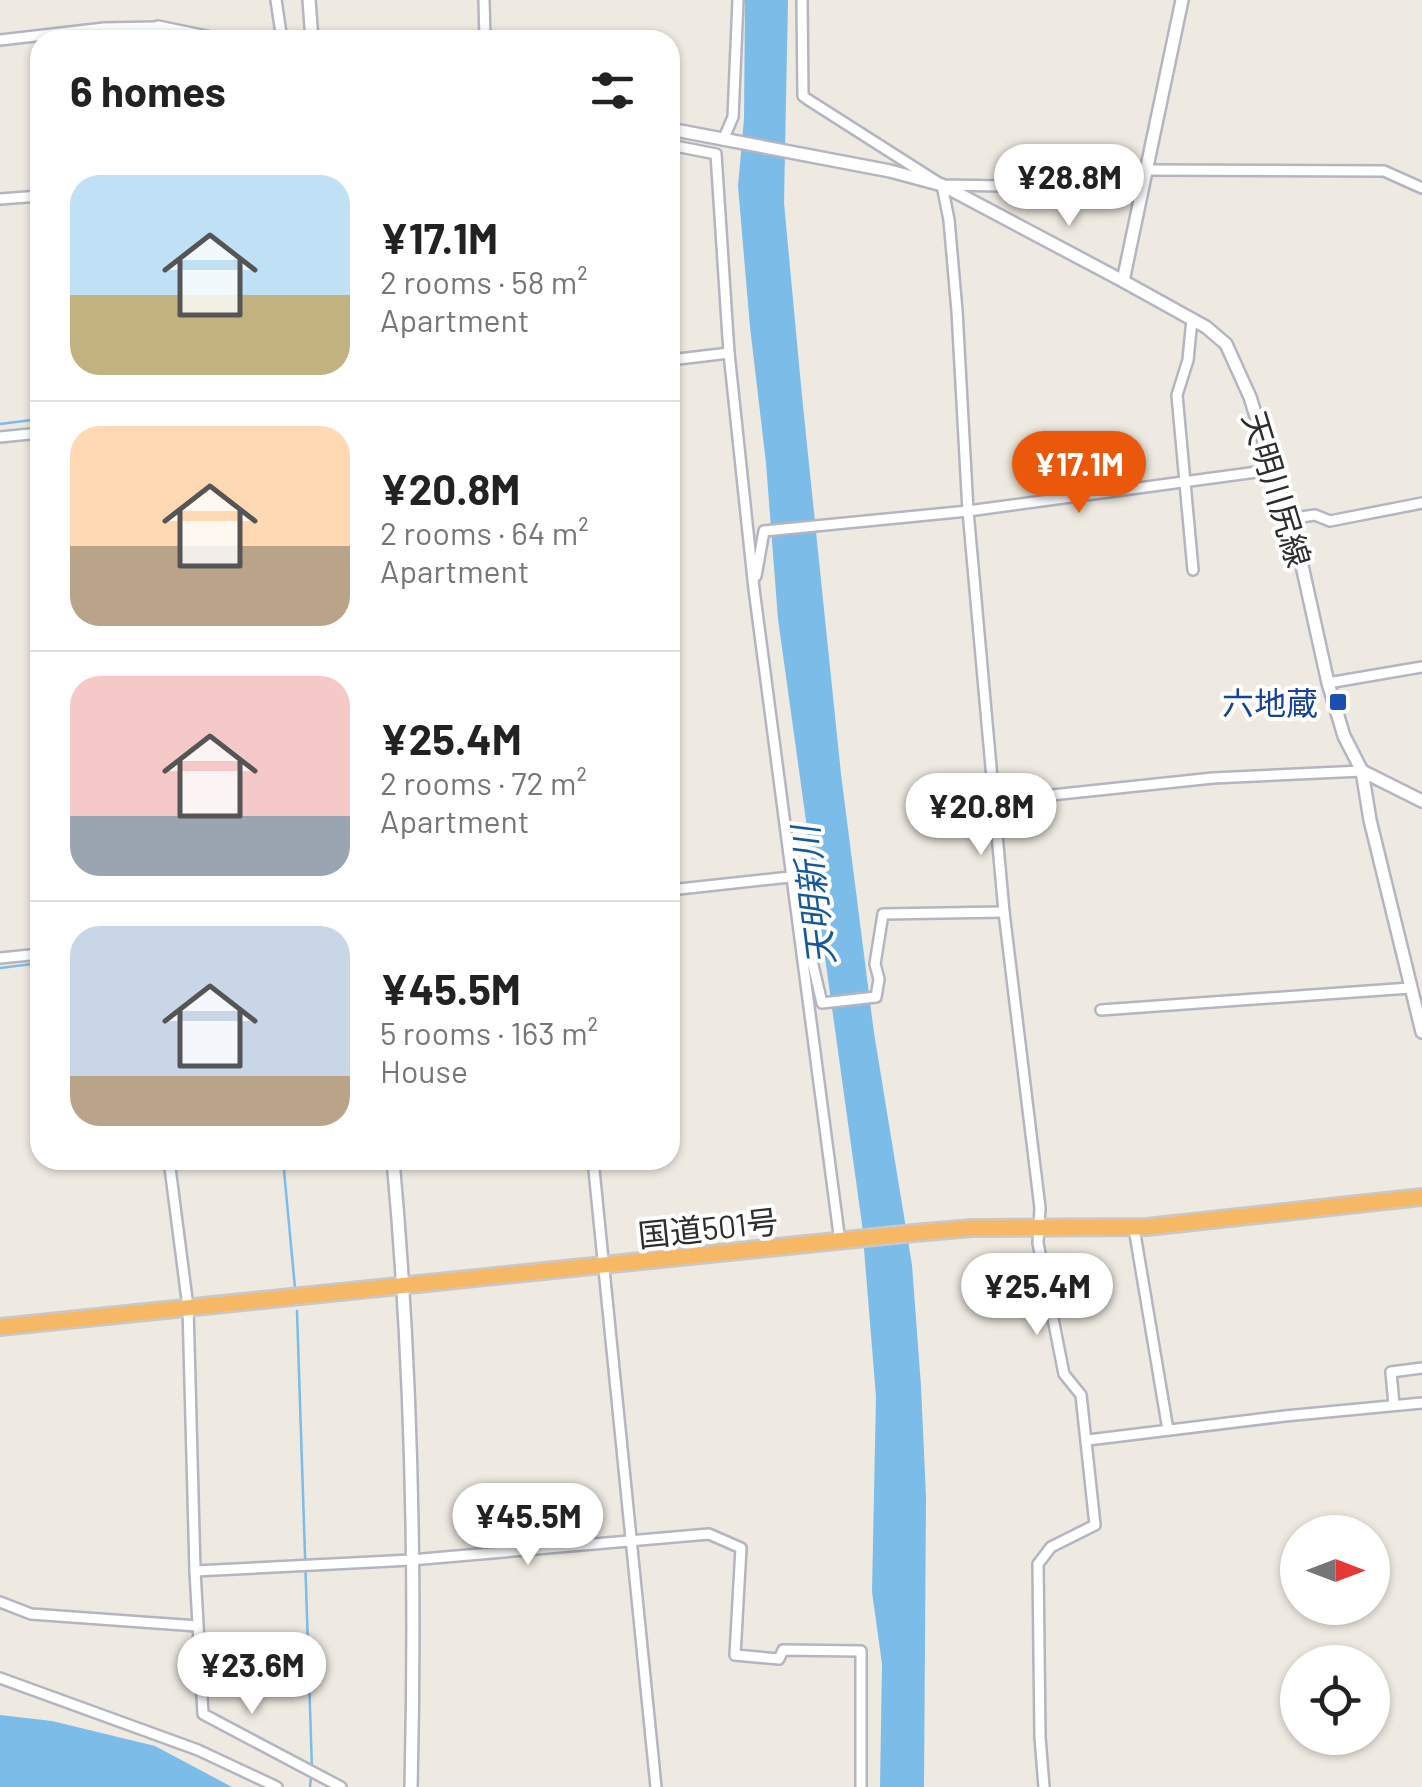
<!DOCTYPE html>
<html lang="en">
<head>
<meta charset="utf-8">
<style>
	:root { --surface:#fff; --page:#f6f6f6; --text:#222; --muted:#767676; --line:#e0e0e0; --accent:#ea580c }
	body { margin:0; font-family:Barlow,"Noto Sans JP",sans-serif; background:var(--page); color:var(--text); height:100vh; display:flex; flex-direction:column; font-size:38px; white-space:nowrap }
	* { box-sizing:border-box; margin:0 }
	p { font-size:32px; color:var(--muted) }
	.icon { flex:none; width:55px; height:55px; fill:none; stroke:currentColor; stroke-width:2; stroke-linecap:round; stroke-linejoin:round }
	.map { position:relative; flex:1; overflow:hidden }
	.side { position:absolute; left:30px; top:30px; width:650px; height:1140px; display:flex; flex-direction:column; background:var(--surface); border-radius:30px; box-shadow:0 2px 8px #0004 }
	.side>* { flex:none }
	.needle { width:65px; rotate:90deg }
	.buttons { position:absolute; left:1280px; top:1515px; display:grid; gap:20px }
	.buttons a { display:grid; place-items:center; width:110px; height:110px; border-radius:50%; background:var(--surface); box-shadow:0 2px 8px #0004; font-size:50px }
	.price { position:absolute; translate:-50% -85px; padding:0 22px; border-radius:35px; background:#fff; color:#222; font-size:32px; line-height:65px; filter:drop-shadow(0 2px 5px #0008) }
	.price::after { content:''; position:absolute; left:50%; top:60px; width:30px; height:22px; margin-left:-15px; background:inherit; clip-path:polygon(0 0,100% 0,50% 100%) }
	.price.current { background:var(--accent); color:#fff }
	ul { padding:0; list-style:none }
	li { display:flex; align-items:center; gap:30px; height:250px; padding:0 40px }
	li+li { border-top:2px solid var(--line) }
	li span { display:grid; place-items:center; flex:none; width:280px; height:200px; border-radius:30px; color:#555 }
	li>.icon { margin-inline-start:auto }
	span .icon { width:120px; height:120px; fill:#fffc; stroke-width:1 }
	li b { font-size:42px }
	h2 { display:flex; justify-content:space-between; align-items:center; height:120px; padding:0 40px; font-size:42px }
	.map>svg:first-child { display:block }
	.water { fill:#7bbce9 }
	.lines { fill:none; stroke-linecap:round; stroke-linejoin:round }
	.stream { stroke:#7bbce9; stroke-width:2.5 }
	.street-casing { stroke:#b4b5c0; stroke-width:14 }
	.secondary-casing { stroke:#b4b5c0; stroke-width:16 }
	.highway-casing { stroke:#c8c8c8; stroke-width:20 }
	.street { stroke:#fff; stroke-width:9 }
	.secondary { stroke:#fff; stroke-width:11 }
	.highway { stroke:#f6b864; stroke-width:15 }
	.transit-dot { fill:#1a4fb4; stroke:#fff; stroke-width:4 }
	.labels { text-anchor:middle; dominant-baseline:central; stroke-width:8; stroke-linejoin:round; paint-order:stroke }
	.street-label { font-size:32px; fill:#2d2d2d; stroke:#fff }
	.transit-label { font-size:32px; fill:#164399; stroke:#fff; text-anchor:end }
	.water-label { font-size:35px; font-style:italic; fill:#15599a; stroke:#fff }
</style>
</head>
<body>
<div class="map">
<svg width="1422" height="1787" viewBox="0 0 1422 1787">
	<rect width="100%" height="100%" fill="#eeeae1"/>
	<g class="water">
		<path d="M745 0H788L784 203 802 396 841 774 874 1033 912 1265 921 1386 926 1497 924 1787H880L882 1664 872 1592 876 1397 862 1224 778 619 766 463 750 327 738 186 744 119Z"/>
		<path d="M0 1715 52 1721 155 1746 232 1787H0Z"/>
	</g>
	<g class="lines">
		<g class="stream">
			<path d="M0 424 40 419"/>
			<path d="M0 968 40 963"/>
			<path d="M283 1160 295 1288"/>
			<path d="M297 1311 312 1769"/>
			<path d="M310 1787 311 1777"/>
		</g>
		<defs>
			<g id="street">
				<path d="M276 0 282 40"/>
				<path d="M484 0 485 40"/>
				<path d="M802 0 803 96 807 99 942 185 1053 187"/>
				<path d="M0 40 104 28 158 27"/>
				<path d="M723 140 733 117 738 0"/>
				<path d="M670 145 716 154 729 353 754 589 840 1242"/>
				<path d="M1147 170 1384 171 1422 188"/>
				<path d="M942 185 949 220 957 311 968 511 1004 912 1040 1208 1038 1243 1064 1374 1081 1395 1095 1525 1051 1547 1038 1564 1040 1737 1044 1787"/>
				<path d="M0 199 40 196"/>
				<path d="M1192 319 1188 360 1177 395 1193 570"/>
				<path d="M670 360 729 353"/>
				<path d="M0 437 40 433"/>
				<path d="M1287 519 1315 515 1330 521 1422 503"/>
				<path d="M756 576 764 531 968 511 1272 470"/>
				<path d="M1328 683 1422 667"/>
				<path d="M995 801 1213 778 1362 771"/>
				<path d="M670 890 790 877"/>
				<path d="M804 957 813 965 822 1003 876 997 879 979 875 964 883 914 1004 912"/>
				<path d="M0 958 40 954"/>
				<path d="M1101 1010 1410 988"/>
				<path d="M169 1160 188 1307 195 1571 203 1714 341 1787"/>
				<path d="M593 1160 656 1787"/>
				<path d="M1134 1228 1168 1430"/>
				<path d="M1394 1405 1391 1372 1422 1368"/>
				<path d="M1088 1440 1285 1416 1422 1403"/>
				<path d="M195 1571 411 1560 709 1534 741 1548 735 1655 779 1659 783 1650 861 1651V1787"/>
				<path d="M0 1602 31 1614 197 1626"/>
				<path d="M0 1678 198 1750 277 1787"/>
			</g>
			<g id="secondary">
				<path d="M309 0 312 40"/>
				<path d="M1182 0 1123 281 1206 327 1226 344 1250 397 1301 561 1328 683 1344 736 1362 771 1370 820 1422 1032"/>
				<path d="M158 27 221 40"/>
				<path d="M670 129 890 171 942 185 1123 281"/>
				<path d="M1362 771 1422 801"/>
				<path d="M393 1160C412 1368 416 1578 411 1787"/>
			</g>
			<path id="highway" d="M0 1327 914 1233 972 1228 1147 1227 1422 1197"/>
		</defs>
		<use href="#street" class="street-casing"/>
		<use href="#secondary" class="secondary-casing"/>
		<use href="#highway" class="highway-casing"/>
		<use href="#street" class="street"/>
		<use href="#secondary" class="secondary"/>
		<use href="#highway" class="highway"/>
	</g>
	<rect class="transit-dot" x="1328" y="692" width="20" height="20" rx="5"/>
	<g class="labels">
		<g class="street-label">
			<text transform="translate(1278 489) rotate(73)">天明川尻線</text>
			<text transform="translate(708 1227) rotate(-6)">国道501号</text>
		</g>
		<g class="transit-label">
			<text x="1318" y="702">六地蔵</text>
		</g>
		<g class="water-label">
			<text transform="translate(812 896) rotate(-97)">天明新川</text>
		</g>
	</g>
</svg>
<div class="buttons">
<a><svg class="needle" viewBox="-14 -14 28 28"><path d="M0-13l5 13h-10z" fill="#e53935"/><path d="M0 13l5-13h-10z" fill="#767676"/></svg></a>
<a><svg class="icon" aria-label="locate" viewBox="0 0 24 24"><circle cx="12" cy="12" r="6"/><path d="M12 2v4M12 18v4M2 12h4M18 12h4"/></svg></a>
</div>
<b class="price" style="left:1069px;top:229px">¥28.8M</b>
<b class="price current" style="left:1079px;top:516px">¥17.1M</b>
<b class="price" style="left:981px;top:858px">¥20.8M</b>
<b class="price" style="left:1037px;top:1338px">¥25.4M</b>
<b class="price" style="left:528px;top:1568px">¥45.5M</b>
<b class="price" style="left:252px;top:1717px">¥23.6M</b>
<section class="side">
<h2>6 homes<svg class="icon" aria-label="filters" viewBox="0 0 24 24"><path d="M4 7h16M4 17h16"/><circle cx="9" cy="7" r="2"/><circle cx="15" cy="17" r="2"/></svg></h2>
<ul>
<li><span style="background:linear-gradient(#bfe0f5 60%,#c2b280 0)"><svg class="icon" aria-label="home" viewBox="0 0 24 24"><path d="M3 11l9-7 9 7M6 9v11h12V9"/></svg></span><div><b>¥17.1M</b><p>2 rooms · 58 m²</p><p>Apartment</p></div></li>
<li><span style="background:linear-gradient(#ffd9b3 60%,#b9a48a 0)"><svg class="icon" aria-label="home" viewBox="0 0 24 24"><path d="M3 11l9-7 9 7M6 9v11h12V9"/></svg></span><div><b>¥20.8M</b><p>2 rooms · 64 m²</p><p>Apartment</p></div></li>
<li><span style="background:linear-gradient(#f6c9c9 70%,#9aa5b1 0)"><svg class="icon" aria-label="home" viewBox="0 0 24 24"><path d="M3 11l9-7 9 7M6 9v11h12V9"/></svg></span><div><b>¥25.4M</b><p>2 rooms · 72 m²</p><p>Apartment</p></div></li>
<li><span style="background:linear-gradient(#c9d6e8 75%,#b9a48a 0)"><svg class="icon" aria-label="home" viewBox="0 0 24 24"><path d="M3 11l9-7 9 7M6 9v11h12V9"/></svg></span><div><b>¥45.5M</b><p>5 rooms · 163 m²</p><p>House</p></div></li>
</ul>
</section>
</div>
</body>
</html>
